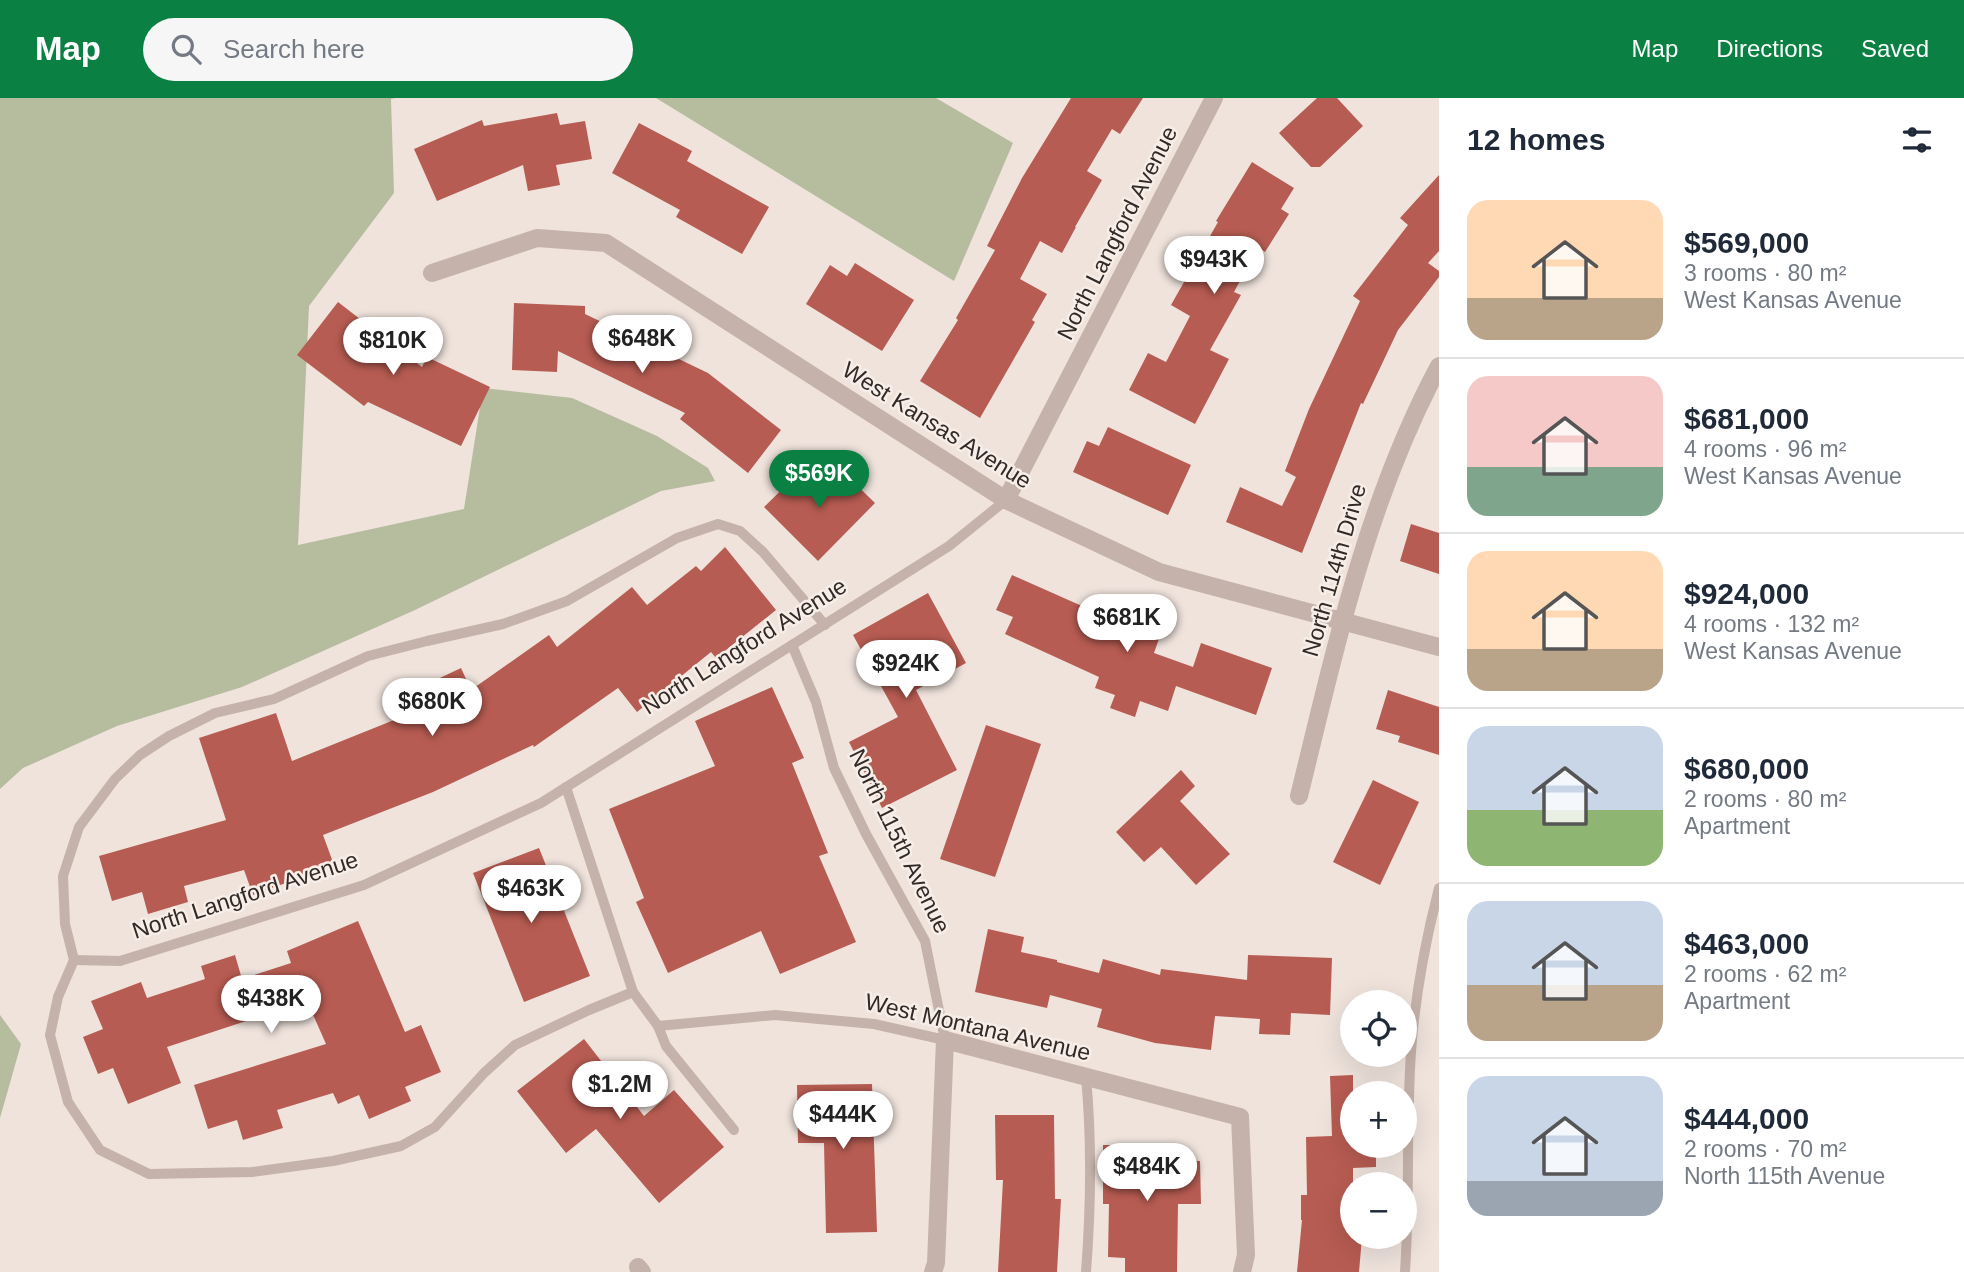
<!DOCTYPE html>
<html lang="en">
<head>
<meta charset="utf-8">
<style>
	:root { --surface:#fff; --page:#f6f6f7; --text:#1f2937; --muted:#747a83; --line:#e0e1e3; --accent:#0b8043 }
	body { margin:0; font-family:Helvetica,sans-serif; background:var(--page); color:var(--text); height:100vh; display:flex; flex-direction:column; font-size:26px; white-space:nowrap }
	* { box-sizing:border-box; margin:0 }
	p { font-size:23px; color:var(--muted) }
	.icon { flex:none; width:38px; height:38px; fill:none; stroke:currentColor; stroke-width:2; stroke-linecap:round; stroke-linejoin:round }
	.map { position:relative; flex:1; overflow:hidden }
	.panel { display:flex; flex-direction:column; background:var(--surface); width:525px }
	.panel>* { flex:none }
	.buttons { position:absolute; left:1340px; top:892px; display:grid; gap:14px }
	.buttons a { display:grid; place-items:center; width:77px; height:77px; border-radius:50%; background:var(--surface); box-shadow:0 7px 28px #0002; font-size:35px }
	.price { position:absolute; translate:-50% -60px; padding:0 16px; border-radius:24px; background:#fff; color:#222; font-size:23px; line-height:46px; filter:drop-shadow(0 2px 4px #0008) }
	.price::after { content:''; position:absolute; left:50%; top:42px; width:21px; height:16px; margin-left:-10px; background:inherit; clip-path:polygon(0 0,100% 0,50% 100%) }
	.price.on { background:var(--accent); color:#fff }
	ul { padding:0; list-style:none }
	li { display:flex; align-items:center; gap:21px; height:175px; padding:0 28px }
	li+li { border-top:2px solid var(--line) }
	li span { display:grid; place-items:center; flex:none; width:196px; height:140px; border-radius:21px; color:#555 }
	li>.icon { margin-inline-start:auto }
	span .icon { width:84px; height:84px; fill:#fffc; stroke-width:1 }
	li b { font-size:30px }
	h2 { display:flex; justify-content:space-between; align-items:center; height:84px; padding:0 28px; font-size:30px }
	header { display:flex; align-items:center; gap:42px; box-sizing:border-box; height:98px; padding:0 35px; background:var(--accent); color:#fff }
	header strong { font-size:33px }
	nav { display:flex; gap:38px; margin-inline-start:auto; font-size:24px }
	.search { width:490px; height:63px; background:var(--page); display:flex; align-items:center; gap:18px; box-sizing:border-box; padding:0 24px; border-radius:38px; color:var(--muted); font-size:26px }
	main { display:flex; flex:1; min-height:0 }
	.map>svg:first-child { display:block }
	.green { fill:#b6bc9e }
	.building { fill:#b75c52 }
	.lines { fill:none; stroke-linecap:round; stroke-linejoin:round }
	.service { stroke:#c5b2aa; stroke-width:10 }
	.minor { stroke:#c5b2aa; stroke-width:18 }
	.labels { text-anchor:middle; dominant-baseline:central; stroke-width:5; stroke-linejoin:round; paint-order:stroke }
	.street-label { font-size:23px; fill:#332a28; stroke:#f7eee8 }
</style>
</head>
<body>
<header>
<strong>Map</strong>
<div class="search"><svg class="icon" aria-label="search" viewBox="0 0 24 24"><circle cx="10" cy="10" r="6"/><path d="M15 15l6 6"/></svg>Search here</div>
<nav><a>Map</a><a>Directions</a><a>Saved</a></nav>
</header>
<main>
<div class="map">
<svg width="1439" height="1174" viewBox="0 0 1439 1174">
	<rect width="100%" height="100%" fill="#efe3dc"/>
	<g class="green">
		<path d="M0 0H395L391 1 394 95 309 208 298 447 464 411 483 290 572 300 657 338 708 370 715 383 661 393 415 512 242 589 117 628 23 670 0 691Z"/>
		<path d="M656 0H936L1013 45 954 183Z"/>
		<path d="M0 917 21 946 0 1020Z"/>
	</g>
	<g class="building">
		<path d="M1071 0H1143L1120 36 1112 31 1087 73 1102 82 1075 129H1076L1062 155 1040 143 1020 181 1047 196 1032 222 1035 224 980 320 920 283 958 222 956 220 995 152 987 148 1022 80Z"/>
		<path d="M1317 0H1337L1363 28 1320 69H1311L1279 35Z"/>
		<path d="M557 15 560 27 585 23 592 61 556 67 560 87 528 93 523 67 437 103 414 51 482 22 484 28Z"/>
		<path d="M639 25 692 53 687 63 769 109 742 156 676 119 680 112 612 75Z"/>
		<path d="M1252 64 1294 90 1281 111 1289 116 1265 154 1258 149 1234 194 1241 197 1210 252 1229 261 1195 326 1129 292 1148 255 1166 264 1190 218 1171 207 1218 124 1216 123Z"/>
		<path d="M1439 77V153L1428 165 1439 173V179L1398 232 1363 306 1361 305 1302 455 1226 424 1240 389 1282 408 1296 379 1285 373 1309 311 1360 203 1353 198 1408 127 1400 120Z"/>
		<path d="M855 165 914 202 882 253 806 206 830 167 847 178Z"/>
		<path d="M338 204 422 269 427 259 490 289 461 348 368 304 364 308 297 257Z"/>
		<path d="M514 205 585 208V216L708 275 781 332 748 375 680 321 685 315 558 253 557 274 512 272Z"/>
		<path d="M1108 329 1191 367 1168 417 1073 374 1087 343 1099 348Z"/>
		<path d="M804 370 824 390 841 372 875 405 818 463 764 409Z"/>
		<path d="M1411 426 1439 435V476L1400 463Z"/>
		<path d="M725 449 776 512 716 560 711 554 637 614 618 590 534 649 533 647 433 694 323 737 334 767 253 797 244 772 184 788 188 804 148 816 142 794 112 803 99 758 226 722 199 640 276 615 292 663 399 620 391 603 461 570 471 592 549 537 557 549 632 489 647 507 696 468 701 473Z"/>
		<path d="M1012 477 1118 524 1119 520 1161 535 1154 555 1193 569 1201 545 1272 570 1256 617 1176 588 1168 613 1140 603 1135 619 1110 610 1115 597 1095 590 1099 579 1005 536 1013 519 996 512Z"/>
		<path d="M928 495 966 565 916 592 957 672 882 710 849 644 898 619 853 537Z"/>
		<path d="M772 589 804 660 792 665 828 755 819 758 856 844 780 876 761 833 668 875 636 804 644 800 609 711 715 668 695 623Z"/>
		<path d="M1388 592 1439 609V657L1398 644 1400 638 1376 631Z"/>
		<path d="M986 627 1041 646 995 779 940 761Z"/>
		<path d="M1181 672 1195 688 1180 703 1230 756 1196 787 1161 749 1144 764 1116 734Z"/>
		<path d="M1373 682 1419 704 1380 787 1333 764Z"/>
		<path d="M539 750 590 878 524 904 473 775Z"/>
		<path d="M358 823 405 934 421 927 441 974 405 989 411 1003 369 1021 359 997 338 1006 333 995 277 1012 283 1030 243 1042 237 1022 208 1031 194 987 326 946 307 903 167 949 181 985 128 1006 113 970 98 976 83 939 103 931 91 903 141 884 147 900 205 881 201 868 235 857 242 881 291 865 287 853Z"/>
		<path d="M988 831 1024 839 1021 854 1057 862V864L1099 875 1103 861 1160 877 1161 871 1247 882 1248 857 1332 860 1330 917 1291 915 1290 937 1259 936 1260 921 1215 918 1211 952 1155 945 1097 929 1102 911 1050 897 1047 910 975 894Z"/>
		<path d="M584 941 644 1018 674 992 724 1049 659 1105 596 1031 566 1055 517 993Z"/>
		<path d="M1353 977V1048H1376V1069L1353 1070V1139H1362L1359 1174H1297L1302 1122H1301V1097H1307L1306 1039 1332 1038 1330 978Z"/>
		<path d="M872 986 877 1134 826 1135 824 1045H798L797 987Z"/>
		<path d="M995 1017H1054L1055 1101H1061L1057 1174H998L1003 1082H996Z"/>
		<path d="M1103 1047H1181V1062L1200 1063 1201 1106H1178L1177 1174H1125V1160L1108 1159 1109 1106H1103Z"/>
	</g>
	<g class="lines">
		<g class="service">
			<path d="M566 689 633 894 658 928 775 917 874 926 945 942 925 843 866 736 834 670 816 604 792 547"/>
			<path d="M74 862 120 863 364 787 541 705 949 448 1006 402"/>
			<path d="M633 894 589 912 515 947 484 975 435 1029 401 1048 333 1063 252 1074 149 1076 100 1052 68 1004 50 937 58 899 74 862 65 826 63 778 79 729 115 681 140 657 169 638 215 615 274 601 368 558 427 543 503 526 567 503 677 440 718 426 740 433 763 454 825 527"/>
			<path d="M658 928 666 948 734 1032"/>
			<path d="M1086 979C1092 1044 1091 1109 1086 1174"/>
			<path d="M1405 1174C1410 1101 1406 1027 1411 954 1415 899 1425 844 1439 790"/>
		</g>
		<g class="minor">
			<path d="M432 175 537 140 606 145 1006 402 1159 474 1439 549"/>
			<path d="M1006 402 1214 0"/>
			<path d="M1299 698C1335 552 1367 402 1439 268"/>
			<path d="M638 1169 642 1174"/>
			<path d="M933 1174 936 1165 945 942 1240 1019 1246 1157 1242 1174"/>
		</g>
	</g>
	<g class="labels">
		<g class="street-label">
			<text transform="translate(1117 135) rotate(-63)">North Langford Avenue</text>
			<text transform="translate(937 327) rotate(32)">West Kansas Avenue</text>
			<text transform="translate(1334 472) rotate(-74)">North 114th Drive</text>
			<text transform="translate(744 548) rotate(-32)">North Langford Avenue</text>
			<text transform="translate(900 743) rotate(64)">North 115th Avenue</text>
			<text transform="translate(245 797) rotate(-18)">North Langford Avenue</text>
			<text transform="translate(978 929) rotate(13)">West Montana Avenue</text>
		</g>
	</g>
</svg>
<div class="buttons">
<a><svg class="icon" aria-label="locate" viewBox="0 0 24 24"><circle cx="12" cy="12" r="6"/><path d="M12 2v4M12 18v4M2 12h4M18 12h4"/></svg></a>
<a>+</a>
<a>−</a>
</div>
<b class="price" style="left:1214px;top:198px">$943K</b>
<b class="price" style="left:642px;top:277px">$648K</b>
<b class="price" style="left:393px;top:279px">$810K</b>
<b class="price on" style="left:819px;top:412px">$569K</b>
<b class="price" style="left:1127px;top:556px">$681K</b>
<b class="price" style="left:906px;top:602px">$924K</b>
<b class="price" style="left:432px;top:640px">$680K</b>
<b class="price" style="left:531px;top:827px">$463K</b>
<b class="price" style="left:271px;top:937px">$438K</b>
<b class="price" style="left:620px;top:1023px">$1.2M</b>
<b class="price" style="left:843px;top:1053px">$444K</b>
<b class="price" style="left:1147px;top:1105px">$484K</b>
</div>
<section class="panel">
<h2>12 homes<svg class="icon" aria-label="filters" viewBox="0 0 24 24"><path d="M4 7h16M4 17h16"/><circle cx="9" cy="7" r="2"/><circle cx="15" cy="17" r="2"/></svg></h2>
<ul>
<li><span style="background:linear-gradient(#ffd9b3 70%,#b9a48a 0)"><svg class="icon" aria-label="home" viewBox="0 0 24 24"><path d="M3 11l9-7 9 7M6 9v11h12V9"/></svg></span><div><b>$569,000</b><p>3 rooms · 80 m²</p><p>West Kansas Avenue</p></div></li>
<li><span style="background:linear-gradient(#f6c9c9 65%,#7fa58c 0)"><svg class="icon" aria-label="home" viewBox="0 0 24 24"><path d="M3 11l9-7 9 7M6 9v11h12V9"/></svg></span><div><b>$681,000</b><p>4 rooms · 96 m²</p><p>West Kansas Avenue</p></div></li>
<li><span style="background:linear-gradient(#ffd9b3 70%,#b9a48a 0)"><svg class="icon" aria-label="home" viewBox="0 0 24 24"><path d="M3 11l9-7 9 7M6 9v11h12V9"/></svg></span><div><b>$924,000</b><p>4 rooms · 132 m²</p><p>West Kansas Avenue</p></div></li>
<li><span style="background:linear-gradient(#c9d6e8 60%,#8fb573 0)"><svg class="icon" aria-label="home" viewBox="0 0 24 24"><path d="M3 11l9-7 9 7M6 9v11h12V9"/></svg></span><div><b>$680,000</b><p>2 rooms · 80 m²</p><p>Apartment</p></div></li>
<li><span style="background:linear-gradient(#c9d6e8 60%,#b9a48a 0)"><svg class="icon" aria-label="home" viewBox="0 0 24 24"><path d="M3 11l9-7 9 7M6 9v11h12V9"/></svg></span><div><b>$463,000</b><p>2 rooms · 62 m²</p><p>Apartment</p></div></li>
<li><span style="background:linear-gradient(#c9d6e8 75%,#9aa5b1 0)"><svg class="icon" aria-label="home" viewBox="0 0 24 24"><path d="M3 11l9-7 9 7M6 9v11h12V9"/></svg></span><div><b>$444,000</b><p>2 rooms · 70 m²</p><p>North 115th Avenue</p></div></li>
</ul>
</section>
</main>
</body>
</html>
